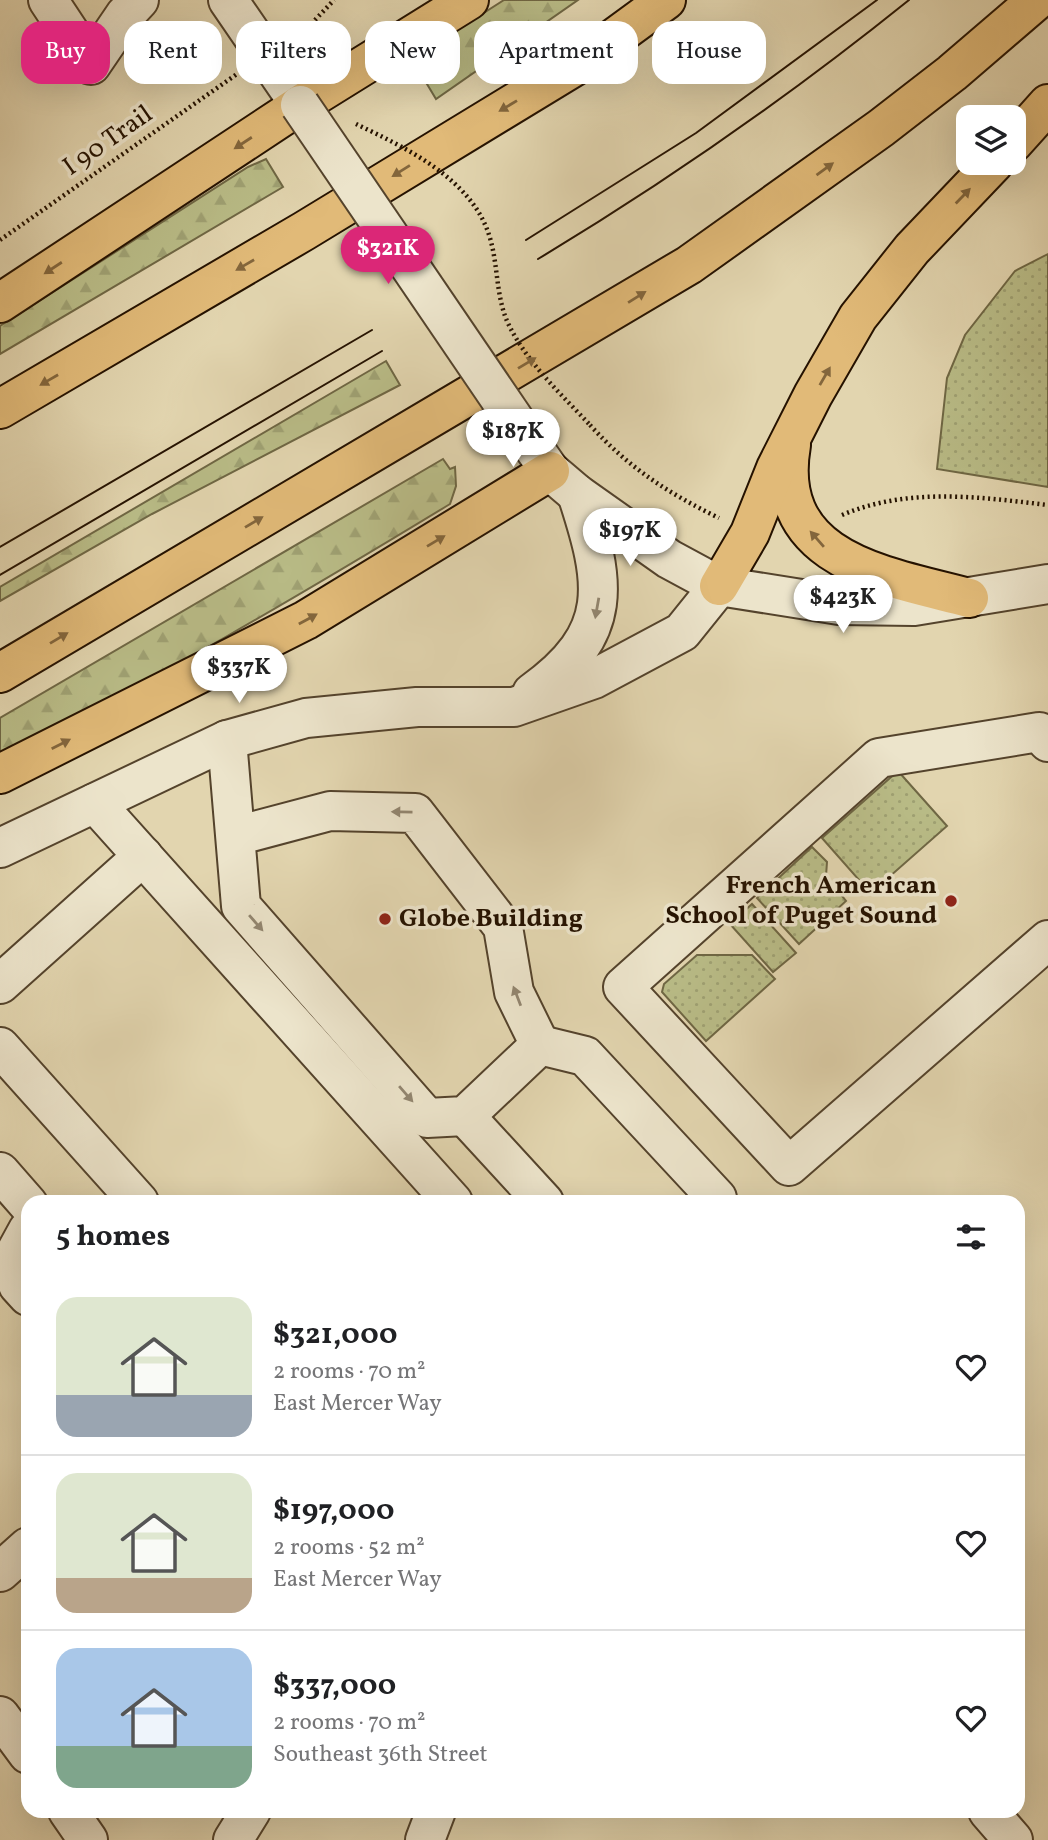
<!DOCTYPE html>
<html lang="en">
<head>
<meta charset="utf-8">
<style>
	:root { --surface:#fff; --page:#f6f6f6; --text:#202124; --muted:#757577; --line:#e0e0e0; --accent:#db2777 }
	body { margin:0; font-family:Vollkorn,serif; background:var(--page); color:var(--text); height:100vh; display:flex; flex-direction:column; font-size:26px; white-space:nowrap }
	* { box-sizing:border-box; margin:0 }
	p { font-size:23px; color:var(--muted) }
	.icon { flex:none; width:38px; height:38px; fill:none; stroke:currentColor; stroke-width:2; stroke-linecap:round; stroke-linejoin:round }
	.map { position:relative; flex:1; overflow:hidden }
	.sheet { position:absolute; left:21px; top:1195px; width:1004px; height:623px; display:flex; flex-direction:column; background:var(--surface); border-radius:21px; box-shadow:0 7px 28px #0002 }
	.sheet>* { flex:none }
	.guide { position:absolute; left:21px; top:21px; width:1006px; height:63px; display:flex; gap:14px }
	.tools { position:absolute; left:956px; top:105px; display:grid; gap:14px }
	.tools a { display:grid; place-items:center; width:70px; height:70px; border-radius:14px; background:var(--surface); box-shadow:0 7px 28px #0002; font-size:35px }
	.price { position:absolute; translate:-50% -60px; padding:0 16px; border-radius:24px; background:#fff; color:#222; font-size:23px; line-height:46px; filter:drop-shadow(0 2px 4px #0008) }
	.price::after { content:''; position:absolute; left:50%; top:42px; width:21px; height:16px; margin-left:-10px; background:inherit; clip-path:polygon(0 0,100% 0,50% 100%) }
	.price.selected { background:var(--accent); color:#fff }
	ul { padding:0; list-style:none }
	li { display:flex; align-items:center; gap:21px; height:175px; padding:0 35px }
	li+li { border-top:2px solid var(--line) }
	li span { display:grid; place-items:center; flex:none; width:196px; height:140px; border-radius:21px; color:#555 }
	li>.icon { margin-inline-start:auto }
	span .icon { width:84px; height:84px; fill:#fffc; stroke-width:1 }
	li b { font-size:30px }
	h2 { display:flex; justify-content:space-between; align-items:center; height:84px; padding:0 35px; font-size:30px }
	.pill { padding:0 24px; border-radius:21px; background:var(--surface); box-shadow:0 7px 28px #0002; font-size:24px; line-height:63px }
	.pill.selected { background:var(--accent); color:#fff }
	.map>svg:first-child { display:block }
	.grass { fill:url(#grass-dots); stroke:#6f6744; stroke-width:2 }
	.forest { fill:url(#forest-firs); stroke:#6f6744; stroke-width:2 }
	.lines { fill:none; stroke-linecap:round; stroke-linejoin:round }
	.minor-casing { stroke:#54432c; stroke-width:42 }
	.highway-casing { stroke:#251200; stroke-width:42 }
	.path { stroke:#251200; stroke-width:4.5; stroke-dasharray:2 3.5; stroke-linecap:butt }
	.minor { stroke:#ece4cb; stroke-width:38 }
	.highway { stroke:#e1ba78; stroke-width:38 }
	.tram { stroke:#251200; stroke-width:2 }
	.minor-bridge-casing { stroke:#54432c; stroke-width:42; stroke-linecap:butt }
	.path-bridge { stroke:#251200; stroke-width:4.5; stroke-dasharray:2 3.5; stroke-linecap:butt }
	.minor-bridge { stroke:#ece4cb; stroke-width:38 }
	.oneway { fill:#83663c }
	.oneway2 { fill:#928670 }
	.poi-dot { fill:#8f2418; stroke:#ece4cb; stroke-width:2.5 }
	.labels { text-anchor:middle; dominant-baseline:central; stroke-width:7; stroke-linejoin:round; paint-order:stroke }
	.street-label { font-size:26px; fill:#251200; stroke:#ece4cb }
	.poi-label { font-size:26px; font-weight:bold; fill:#251200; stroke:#ece4cb; text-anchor:end }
</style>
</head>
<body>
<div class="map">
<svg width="1048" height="1840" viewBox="0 0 1048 1840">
	<defs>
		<pattern id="grass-dots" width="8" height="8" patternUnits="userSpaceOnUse" patternTransform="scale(1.75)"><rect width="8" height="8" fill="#b9bc87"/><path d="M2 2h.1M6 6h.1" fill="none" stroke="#9fa173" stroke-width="1.8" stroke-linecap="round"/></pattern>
		<pattern id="forest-firs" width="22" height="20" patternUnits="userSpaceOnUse" patternTransform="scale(1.75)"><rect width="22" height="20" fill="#b9bc87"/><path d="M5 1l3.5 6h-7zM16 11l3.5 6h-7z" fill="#9fa173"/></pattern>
	</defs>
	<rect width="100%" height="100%" fill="#e2d5af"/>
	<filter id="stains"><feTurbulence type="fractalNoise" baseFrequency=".00286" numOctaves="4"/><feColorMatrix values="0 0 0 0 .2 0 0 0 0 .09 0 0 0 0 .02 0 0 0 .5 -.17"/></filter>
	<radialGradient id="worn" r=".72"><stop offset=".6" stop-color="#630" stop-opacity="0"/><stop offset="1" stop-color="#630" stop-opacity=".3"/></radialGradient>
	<g class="grass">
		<path d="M1048 254V487L937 469 947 378 965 335 1015 271Z"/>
		<path d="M898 771 947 826 880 885 875 881 866 888 822 838Z"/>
		<path d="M812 847 827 862 826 876 846 901 799 944 757 898Z"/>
		<path d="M752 904 796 953 773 972 730 924Z"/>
		<path d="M697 955H752L775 979 706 1041 662 992 664 984Z"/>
	</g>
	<g class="forest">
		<path d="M504 0H578L436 99 412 59Z"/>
		<path d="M266 159 283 187 0 354V326L248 167Z"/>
		<path d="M386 361 400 385 152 514 0 601V587Z"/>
		<path d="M443 459 450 469 455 467 456 486 450 504C302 594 154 681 0 759V718Z"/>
	</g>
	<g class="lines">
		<defs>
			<g id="minor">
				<path d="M48 0 91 65 125 15 139 0"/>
				<path d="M228 0 300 105"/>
				<path d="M524 434 550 471 577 494 669 559 719 586 839 605 914 606 1048 584"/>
				<path d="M532 693C616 633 606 583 577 494"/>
				<path d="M227 740 241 906 427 1118 465 1116 540 1045 514 992 503 927 415 813 330 811 236 836"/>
				<path d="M1048 742 1039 732 879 758 623 987 789 1166 1048 940"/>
				<path d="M95 803 453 1202"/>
				<path d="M0 848 227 740 306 718 417 707H514L594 679 682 632 719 586"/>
				<path d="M0 984 143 856"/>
				<path d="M540 1045 585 1056 717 1198 713 1202"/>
				<path d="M0 1047 139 1202"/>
				<path d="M465 1116 544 1202"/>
				<path d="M0 1172 28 1204"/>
				<path d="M28 1230 11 1261 18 1285 28 1296"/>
				<path d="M0 1572 28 1547"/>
				<path d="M0 1716 28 1754"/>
				<path d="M68 1811 88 1840"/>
				<path d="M988 1811 1013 1840"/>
				<path d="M233 1840 251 1811"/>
				<path d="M425 1840 436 1811"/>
			</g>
			<g id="highway">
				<path d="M1013 143 1048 104"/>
				<path d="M0 303 300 105 469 0"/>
				<path d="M0 409 304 231 580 63 666 0"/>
				<path d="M791 445C771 561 885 576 969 598"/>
				<path d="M719 586 750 533 776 468 813 395 858 317 912 249 994 163"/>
				<path d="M0 673 689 265 881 128 952 73 1037 0"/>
				<path d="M0 774 306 620 550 471"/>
			</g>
		</defs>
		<use href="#minor" class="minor-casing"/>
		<use href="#highway" class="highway-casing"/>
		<g class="path">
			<path d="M296 40 334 0"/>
			<path d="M0 240 237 74"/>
			<path d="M590 425C629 468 668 493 719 518"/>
			<path d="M842 515C908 487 979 497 1048 505"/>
		</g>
		<use href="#minor" class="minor"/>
		<use href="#highway" class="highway"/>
		<g class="tram">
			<path d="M526 240 696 133 877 0"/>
			<path d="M538 259C668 181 791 95 909 0"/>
			<path d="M0 547 372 330"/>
			<path d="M0 575 382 351"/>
		</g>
		<defs>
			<path id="minor-bridge" d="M300 105 524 434"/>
		</defs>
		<use href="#minor-bridge" class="minor-bridge-casing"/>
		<path class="path-bridge" d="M356 124C406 148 473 179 490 238 498 265 496 295 507 321 525 361 561 394 590 425"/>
		<use href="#minor-bridge" class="minor-bridge"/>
	</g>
	<defs><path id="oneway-solid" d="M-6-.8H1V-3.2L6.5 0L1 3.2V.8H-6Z" transform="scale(1.75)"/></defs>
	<g class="oneway">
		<use href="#oneway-solid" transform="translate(508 106) rotate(149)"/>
		<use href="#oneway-solid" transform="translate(243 143) rotate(147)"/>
		<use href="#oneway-solid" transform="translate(825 169) rotate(-36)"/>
		<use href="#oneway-solid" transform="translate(401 171) rotate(148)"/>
		<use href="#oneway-solid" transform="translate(963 196) rotate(-46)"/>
		<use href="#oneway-solid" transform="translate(245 265) rotate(150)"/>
		<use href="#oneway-solid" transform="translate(53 268) rotate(147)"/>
		<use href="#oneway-solid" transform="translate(637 297) rotate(-32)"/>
		<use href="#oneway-solid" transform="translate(527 363) rotate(-31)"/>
		<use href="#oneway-solid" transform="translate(825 376) rotate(-60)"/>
		<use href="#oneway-solid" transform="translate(49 380) rotate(150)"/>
		<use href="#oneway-solid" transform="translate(254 522) rotate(-31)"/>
		<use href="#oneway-solid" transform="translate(817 539) rotate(-131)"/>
		<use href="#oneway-solid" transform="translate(436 541) rotate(-31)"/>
		<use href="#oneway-solid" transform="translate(308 619) rotate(-29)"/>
		<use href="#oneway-solid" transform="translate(59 638) rotate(-31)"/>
		<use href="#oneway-solid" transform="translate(61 744) rotate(-27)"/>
	</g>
	<g class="oneway2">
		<use href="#oneway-solid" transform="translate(597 608) rotate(100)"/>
		<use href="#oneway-solid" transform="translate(402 812) rotate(-179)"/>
		<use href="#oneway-solid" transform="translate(256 923) rotate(49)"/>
		<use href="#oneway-solid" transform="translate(517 996) rotate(-111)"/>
		<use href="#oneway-solid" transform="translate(406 1094) rotate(49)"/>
	</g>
	<g class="poi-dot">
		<circle cx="951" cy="901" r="7"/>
		<circle cx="385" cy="919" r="7"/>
	</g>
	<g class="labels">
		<g class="street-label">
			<text transform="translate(108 141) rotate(-35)">I 90 Trail</text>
		</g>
		<g class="poi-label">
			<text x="937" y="886">French American<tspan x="937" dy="30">School of Puget Sound</tspan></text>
			<text x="399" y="919" text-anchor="start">Globe Building</text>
		</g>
	</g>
	<rect width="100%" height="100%" filter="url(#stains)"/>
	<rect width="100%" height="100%" fill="url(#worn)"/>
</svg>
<div class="tools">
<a><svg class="icon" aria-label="layers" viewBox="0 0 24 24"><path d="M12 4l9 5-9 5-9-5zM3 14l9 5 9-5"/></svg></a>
</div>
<b class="price selected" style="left:388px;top:286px">$321K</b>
<b class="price" style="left:513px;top:469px">$187K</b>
<b class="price" style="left:630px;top:568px">$197K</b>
<b class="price" style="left:843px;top:635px">$423K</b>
<b class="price" style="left:239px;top:705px">$337K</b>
<div class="guide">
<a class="pill selected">Buy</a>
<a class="pill">Rent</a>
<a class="pill">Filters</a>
<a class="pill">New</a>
<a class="pill">Apartment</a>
<a class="pill">House</a>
</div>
<section class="sheet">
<h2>5 homes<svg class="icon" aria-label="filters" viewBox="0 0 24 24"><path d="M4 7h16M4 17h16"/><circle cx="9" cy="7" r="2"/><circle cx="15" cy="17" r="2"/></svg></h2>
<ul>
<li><span style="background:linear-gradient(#dfe7d0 70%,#9aa5b1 0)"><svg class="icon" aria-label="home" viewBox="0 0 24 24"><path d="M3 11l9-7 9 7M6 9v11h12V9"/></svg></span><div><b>$321,000</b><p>2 rooms · 70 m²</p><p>East Mercer Way</p></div><svg class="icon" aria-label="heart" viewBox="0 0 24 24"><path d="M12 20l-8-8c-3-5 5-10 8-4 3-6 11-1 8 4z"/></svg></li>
<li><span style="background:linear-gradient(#dfe7d0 75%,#b9a48a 0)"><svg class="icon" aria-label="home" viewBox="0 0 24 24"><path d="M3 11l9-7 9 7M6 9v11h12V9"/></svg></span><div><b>$197,000</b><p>2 rooms · 52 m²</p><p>East Mercer Way</p></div><svg class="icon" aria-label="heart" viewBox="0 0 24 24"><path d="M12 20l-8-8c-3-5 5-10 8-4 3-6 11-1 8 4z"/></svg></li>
<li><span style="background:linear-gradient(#a9c7e8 70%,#7fa58c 0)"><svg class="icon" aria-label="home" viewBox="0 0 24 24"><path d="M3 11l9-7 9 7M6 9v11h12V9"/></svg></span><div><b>$337,000</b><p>2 rooms · 70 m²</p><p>Southeast 36th Street</p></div><svg class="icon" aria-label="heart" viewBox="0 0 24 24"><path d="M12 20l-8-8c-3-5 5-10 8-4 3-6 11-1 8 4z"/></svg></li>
</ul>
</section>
</div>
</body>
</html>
